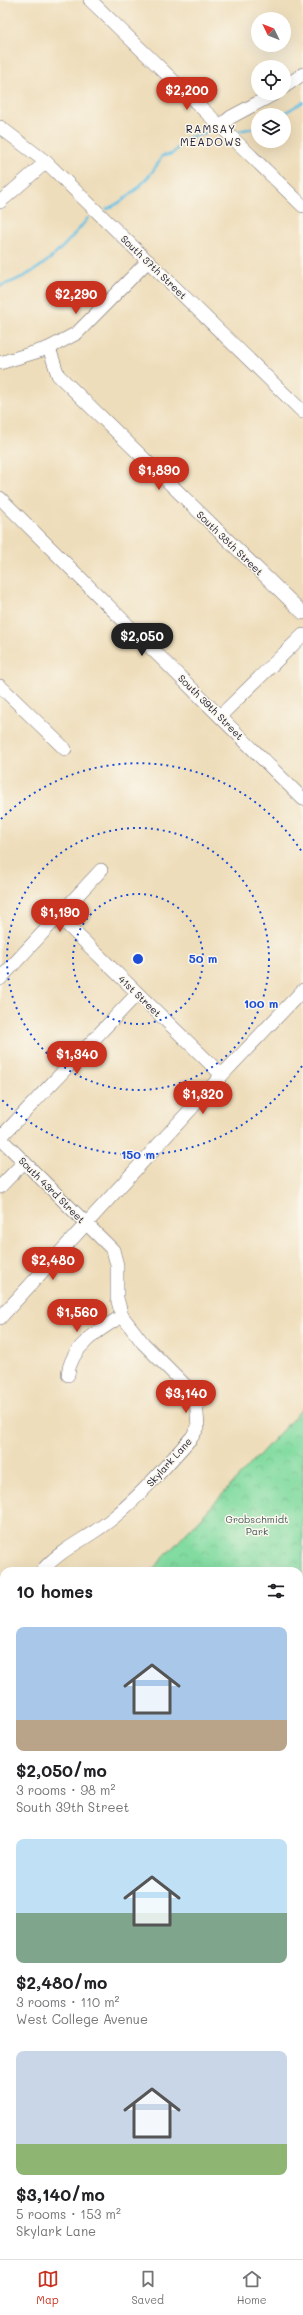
<!DOCTYPE html>
<html lang="en">
<head>
<meta charset="utf-8">
<style>
	:root { --surface:#fff; --page:#f6f6f6; --text:#202124; --muted:#757577; --line:#e0e0e0; --accent:#c8321e }
	body { margin:0; font-family:Mali,sans-serif; background:var(--page); color:var(--text); height:100vh; display:flex; flex-direction:column; font-size:15px; white-space:nowrap }
	* { box-sizing:border-box; margin:0 }
	p { font-size:13px; color:var(--muted) }
	.icon { flex:none; width:22px; height:22px; fill:none; stroke:currentColor; stroke-width:2; stroke-linecap:round; stroke-linejoin:round }
	.map { position:relative; flex:1; overflow:hidden }
	.side { position:absolute; left:0px; top:1567px; width:303px; height:692px; display:flex; flex-direction:column; background:var(--surface); border-radius:12px 12px 0 0; box-shadow:0 4px 16px #0002 }
	.side>* { flex:none }
	.needle { width:26px; rotate:313deg }
	.tools { position:absolute; left:251px; top:12px; display:grid; gap:8px }
	.tools a { display:grid; place-items:center; width:40px; height:40px; border-radius:50%; background:var(--surface); box-shadow:0 4px 16px #0002; font-size:20px }
	.price { position:absolute; translate:-50% -34px; padding:0 9px; border-radius:14px; background:var(--accent); color:#fff; font-size:13px; line-height:26px; filter:drop-shadow(0 1px 2px #0008) }
	.price::after { content:''; position:absolute; left:50%; top:24px; width:12px; height:9px; margin-left:-6px; background:inherit; clip-path:polygon(0 0,100% 0,50% 100%) }
	.price.current { background:#222; color:#fff }
	ul { padding:0; list-style:none }
	li { display:grid; align-content:center; gap:8px; height:212px; padding:0 16px }
	li span { display:grid; place-items:center; height:124px; border-radius:8px; color:#555 }
	li>.icon { margin-inline-start:auto }
	span .icon { width:72px; height:72px; fill:#fffc; stroke-width:1 }
	li b { font-size:17px }
	h2 { display:flex; justify-content:space-between; align-items:center; height:48px; padding:0 16px; font-size:17px }
	.menu { display:flex; justify-content:space-around; align-items:center; height:56px; border-top:1px solid var(--line); background:var(--surface); font-size:11px; color:var(--muted) }
	.menu a { display:grid; justify-items:center; gap:2px }
	.menu .current { color:var(--accent) }
	.map>svg:first-child { display:block }
	.park { fill:url(#park-crowns); stroke:#527e6e }
	.lines { fill:none; stroke-linecap:round; stroke-linejoin:round }
	.stream { stroke:#67c1e5; stroke-width:2.5 }
	.minor-casing { stroke:#696367; stroke-width:14 }
	.minor { stroke:#fff; stroke-width:13 }
	.ring { fill:none; stroke:#1d4ed8; stroke-width:2; stroke-dasharray:2 4 }
	.labels { text-anchor:middle; dominant-baseline:central; stroke-width:3; stroke-linejoin:round; paint-order:stroke }
	.street-label { font-size:10px; fill:#22223b; stroke:#fbf7ec }
	.park-label { font-size:10px; fill:#3f5a59; stroke:#fbf7ec }
	.neighbourhood-label { font-size:11px; letter-spacing:1px; fill:#22223b; stroke:#fbf7ec }
	.centre { fill:#1d4ed8; stroke:#fbf7ec; stroke-width:2 }
	.ring-label { font-size:12px; text-anchor:middle; font-weight:bold; fill:#1d4ed8; stroke:#fbf7ec; stroke-width:3; stroke-linejoin:round; paint-order:stroke }
</style>
</head>
<body>
<div class="map">
<svg width="303" height="2259" viewBox="0 0 303 2259">
	<defs>
		<pattern id="park-crowns" width="20" height="18" patternUnits="userSpaceOnUse"><rect width="20" height="18" fill="#82dba0"/><path d="M2 6a3 3 0 1 1 6 0M12 15a3 3 0 1 1 6 0" fill="none" stroke="#70bc8b"/></pattern>
	</defs>
	<rect width="100%" height="100%" fill="#fbf7ec"/>
	<filter id="ink" filterUnits="userSpaceOnUse"><feTurbulence type="fractalNoise" baseFrequency=".025" numOctaves="2"/><feDisplacementMap in="SourceGraphic" scale="8" xChannelSelector="R" yChannelSelector="G"/><feConvolveMatrix kernelMatrix="1 2 1 2 8 2 1 2 1" color-interpolation-filters="sRGB"/></filter>
	<filter id="wash" filterUnits="userSpaceOnUse"><feTurbulence type="fractalNoise" baseFrequency=".012" numOctaves="4" result="noise"/><feDisplacementMap in="SourceGraphic" scale="16" xChannelSelector="R" yChannelSelector="G"/><feGaussianBlur stdDeviation="0.9" result="paint"/><feColorMatrix in="noise" values="0 0 0 0 0 0 0 0 0 0 0 0 0 0 0 0 0 1.4 0 .05"/><feComposite in="paint" operator="in"/></filter>
	<g filter="url(#wash)">
		<rect width="100%" height="100%" fill="#eeddba"/>
		<path class="park" d="M303 1408V1979L299 1975V1571H151Z"/>
		<g class="lines">
			<g class="stream">
				<path d="M281 115 303 102"/>
				<path d="M239 131 258 127"/>
				<path d="M107 209C128 200 152 177 162 156L172 154 187 138 205 133"/>
				<path d="M0 286C40 274 62 250 88 218"/>
			</g>
		</g>
	</g>
	<g filter="url(#ink)">
		<g class="lines">
			<defs>
				<g id="minor">
					<path d="M90 0 303 206"/>
					<path d="M284 87 303 74"/>
					<path d="M220 126 231 117 276 93"/>
					<path d="M0 127 46 162 303 412"/>
					<path d="M0 202 46 162"/>
					<path d="M49 348 58 375 303 613"/>
					<path d="M0 363 49 348 77 333 148 261"/>
					<path d="M0 498 303 799"/>
					<path d="M0 686 65 749"/>
					<path d="M220 716 303 635"/>
					<path d="M58 916 222 1075"/>
					<path d="M0 979 101 870"/>
					<path d="M0 1187 24 1162"/>
					<path d="M0 1318 222 1075 303 990"/>
					<path d="M68 1375C70 1347 100 1329 122 1316"/>
					<path d="M42 1571C61 1548 91 1537 113 1518 142 1494 167 1465 192 1437L198 1427 196 1400 189 1389 143 1343 122 1316 117 1298V1265L113 1250 0 1138 137 994"/>
					<path d="M0 1804 4 1808"/>
					<path d="M0 1958 4 1954"/>
					<path d="M299 2086 303 2091"/>
					<path d="M0 2158 4 2154"/>
					<path d="M282 2255 287 2259"/>
					<path d="M81 2259 85 2255"/>
				</g>
			</defs>
			<use href="#minor" class="minor-casing"/>
			<use href="#minor" class="minor"/>
		</g>
	</g>
	<g class="ring">
		<circle cx="138" cy="959" r="65"/>
		<circle cx="138" cy="959" r="131"/>
		<path d="M302 1066A196 196 0 0 1 1 1099M1 819A196 196 0 0 1 302 852"/>
	</g>
	<g class="labels">
		<g class="street-label">
			<text transform="translate(154 267) rotate(44)">South 37th Street</text>
			<text transform="translate(230 543) rotate(44)">South 38th Street</text>
			<text transform="translate(211 707) rotate(45)">South 39th Street</text>
			<text transform="translate(140 996) rotate(44)">41st Street</text>
			<text transform="translate(52 1190) rotate(45)">South 43rd Street</text>
			<text transform="translate(169 1462) rotate(-48)">Skylark Lane</text>
		</g>
		<g class="park-label">
			<text x="257" y="1519">Grobschmidt<tspan x="257" dy="12">Park</tspan></text>
		</g>
		<g class="neighbourhood-label">
			<text x="211" y="128">RAMSAY<tspan x="211" dy="13">MEADOWS</tspan></text>
		</g>
	</g>
	<circle cx="138" cy="959" r="6" class="centre"/>
	<g class="ring-label">
		<text x="203" y="963">50 m</text>
		<text x="261" y="1008">100 m</text>
		<text x="138" y="1159">150 m</text>
	</g>
</svg>
<div class="tools">
<a><svg class="needle" viewBox="-14 -14 28 28"><path d="M0-13l5 13h-10z" fill="#e53935"/><path d="M0 13l5-13h-10z" fill="#757577"/></svg></a>
<a><svg class="icon" aria-label="locate" viewBox="0 0 24 24"><circle cx="12" cy="12" r="6"/><path d="M12 2v4M12 18v4M2 12h4M18 12h4"/></svg></a>
<a><svg class="icon" aria-label="layers" viewBox="0 0 24 24"><path d="M12 4l9 5-9 5-9-5zM3 14l9 5 9-5"/></svg></a>
</div>
<b class="price" style="left:187px;top:111px">$2,200</b>
<b class="price" style="left:76px;top:315px">$2,290</b>
<b class="price" style="left:159px;top:491px">$1,890</b>
<b class="price current" style="left:142px;top:657px">$2,050</b>
<b class="price" style="left:60px;top:933px">$1,190</b>
<b class="price" style="left:77px;top:1075px">$1,340</b>
<b class="price" style="left:203px;top:1115px">$1,320</b>
<b class="price" style="left:53px;top:1281px">$2,480</b>
<b class="price" style="left:77px;top:1333px">$1,560</b>
<b class="price" style="left:186px;top:1414px">$3,140</b>
<section class="side">
<h2>10 homes<svg class="icon" aria-label="filters" viewBox="0 0 24 24"><path d="M4 7h16M4 17h16"/><circle cx="9" cy="7" r="2"/><circle cx="15" cy="17" r="2"/></svg></h2>
<ul>
<li><span style="background:linear-gradient(#a9c7e8 75%,#b9a48a 0)"><svg class="icon" aria-label="home" viewBox="0 0 24 24"><path d="M3 11l9-7 9 7M6 9v11h12V9"/></svg></span><div><b>$2,050/mo</b><p>3 rooms · 98 m²</p><p>South 39th Street</p></div></li>
<li><span style="background:linear-gradient(#bfe0f5 60%,#7fa58c 0)"><svg class="icon" aria-label="home" viewBox="0 0 24 24"><path d="M3 11l9-7 9 7M6 9v11h12V9"/></svg></span><div><b>$2,480/mo</b><p>3 rooms · 110 m²</p><p>West College Avenue</p></div></li>
<li><span style="background:linear-gradient(#c9d6e8 75%,#8fb573 0)"><svg class="icon" aria-label="home" viewBox="0 0 24 24"><path d="M3 11l9-7 9 7M6 9v11h12V9"/></svg></span><div><b>$3,140/mo</b><p>5 rooms · 153 m²</p><p>Skylark Lane</p></div></li>
</ul>
</section>
</div>
<nav class="menu">
<a class="current"><svg class="icon" aria-label="map" viewBox="0 0 24 24"><path d="M3 6l6-2 6 2 6-2v14l-6 2-6-2-6 2zM9 4v14M15 6v14"/></svg>Map</a>
<a><svg class="icon" aria-label="saved" viewBox="0 0 24 24"><path d="M7 4h10v16l-5-4-5 4z"/></svg>Saved</a>
<a><svg class="icon" aria-label="home" viewBox="0 0 24 24"><path d="M3 11l9-7 9 7M6 9v11h12V9"/></svg>Home</a>
</nav>
</body>
</html>
